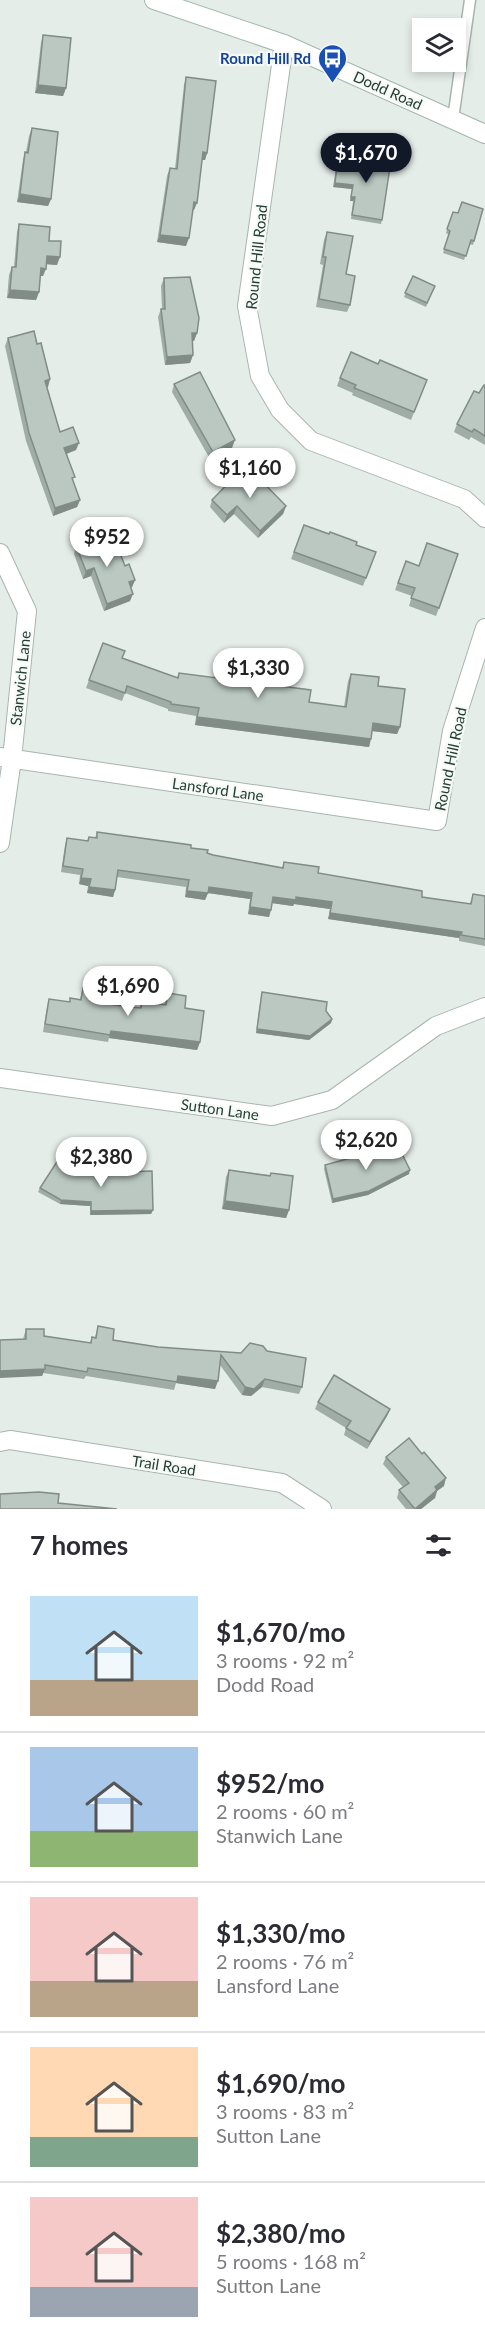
<!DOCTYPE html>
<html lang="en">
<head>
<meta charset="utf-8">
<style>
	:root { --surface:#fff; --page:#f2f2f3; --text:#2b2b33; --muted:#7c7c81; --line:#e1e1e2; --accent:#111827 }
	body { margin:0; font-family:Lato,sans-serif; background:var(--page); color:var(--text); height:100vh; display:flex; flex-direction:column; font-size:22px; white-space:nowrap }
	* { box-sizing:border-box; margin:0 }
	p { font-size:20px; color:var(--muted) }
	.icon { flex:none; width:33px; height:33px; fill:none; stroke:currentColor; stroke-width:2; stroke-linecap:round; stroke-linejoin:round }
	.map { position:relative; height:1509px; overflow:hidden }
	.sheet { display:flex; flex-direction:column; background:var(--surface); flex:1 }
	.sheet>* { flex:none }
	.tools { position:absolute; left:412px; top:18px; display:grid; gap:12px }
	.tools a { display:grid; place-items:center; width:54px; height:54px; border-radius:0px; background:var(--surface); box-shadow:0 3px 9px #0003; font-size:30px }
	.price { position:absolute; translate:-50% -51px; padding:0 14px; border-radius:21px; background:#fff; color:#222; font-size:20px; line-height:39px; filter:drop-shadow(0 2px 3px #0008) }
	.price::after { content:''; position:absolute; left:50%; top:36px; width:18px; height:14px; margin-left:-9px; background:inherit; clip-path:polygon(0 0,100% 0,50% 100%) }
	.price.active { background:var(--accent); color:#fff }
	ul { padding:0; list-style:none }
	li { display:flex; align-items:center; gap:18px; height:150px; padding:0 30px }
	li+li { border-top:2px solid var(--line) }
	li span { display:grid; place-items:center; flex:none; width:168px; height:120px; border-radius:0px; color:#555 }
	li>.icon { margin-inline-start:auto }
	span .icon { width:72px; height:72px; fill:#fffc; stroke-width:1 }
	li b { font-size:26px }
	h2 { display:flex; justify-content:space-between; align-items:center; height:72px; padding:0 30px; font-size:26px }
	.map>svg:first-child { display:block }
	.lines { fill:none; stroke-linecap:round; stroke-linejoin:round }
	.service-casing { stroke:#a8b5af; stroke-width:13 }
	.minor-casing { stroke:#a8b5af; stroke-width:20 }
	.secondary-casing { stroke:#a4b8af; stroke-width:20 }
	.service { stroke:#fff; stroke-width:10 }
	.minor { stroke:#fff; stroke-width:18 }
	.secondary { stroke:#fff; stroke-width:18 }
	.wall { fill:#a0aca6 }
	.shaded-wall { fill:#828c87 }
	.building { fill:#bac8c1; stroke:#828c87; stroke-width:1.5 }
	.labels { text-anchor:middle; dominant-baseline:central; stroke-width:4.5; stroke-linejoin:round; paint-order:stroke }
	.transit-label { font-size:15px; font-weight:bold; fill:#164399; stroke:#f6faf7; text-anchor:end }
	.street-label { font-size:15px; fill:#253e35; stroke:#f6faf7 }
</style>
</head>
<body>
<div class="map">
<svg width="485" height="1509" viewBox="0 0 485 1509">
	<rect width="100%" height="100%" fill="#e5ede9"/>
	<g class="lines">
		<defs>
			<path id="service" d="M453 119 470 0"/>
			<g id="minor">
				<path d="M284 44 247 306 260 376 280 410 311 441 464 499 485 518"/>
				<path d="M0 553 27 611 12 759 0 843"/>
				<path d="M0 757 437 821 452 731 485 628"/>
				<path d="M0 1078 272 1116 332 1100 436 1026 485 1007"/>
				<path d="M0 1442 10 1440 282 1483 322 1509"/>
			</g>
			<path id="secondary" d="M154 0 284 44 485 134"/>
		</defs>
		<use href="#service" class="service-casing"/>
		<use href="#minor" class="minor-casing"/>
		<use href="#secondary" class="secondary-casing"/>
		<use href="#service" class="service"/>
		<use href="#minor" class="minor"/>
		<use href="#secondary" class="secondary"/>
	</g>
	<g class="wall">
		<path d="M43 35 66 88 63 96 35 93 41 43Z"/>
		<path d="M186 77 207 153 205 160H202L194 210H193L186 246 157 242 167 176 170 168 175 169 184 85Z"/>
		<path d="M32 128 51 199 48 206 17 202 23 160 25 152H26L29 136Z"/>
		<path d="M373 151 386 167 382 220 381 224 351 219 353 201H350L352 189 333 187 337 161 338 157 370 164Z"/>
		<path d="M453 212 474 241 473 245 469 244 464 260 443 253 449 235 446 233Z"/>
		<path d="M19 224 49 241 57 265 46 264 43 276H40L39 292 36 300 7 298 9 275 12 267H14L17 232Z"/>
		<path d="M327 232 346 274 350 305 347 312 316 307 323 265 320 264 324 240Z"/>
		<path d="M413 276 435 286 426 307 404 297Z"/>
		<path d="M164 278 197 333 194 341H192L193 355 190 363 165 365 158 317 161 309H162L161 286Z"/>
		<path d="M8 338 37 344 50 379 47 387 60 432 76 450 67 454 73 481 80 500 77 507 53 516 26 441 5 346Z"/>
		<path d="M378 364 427 380 411 420 352 395 353 393 337 386 340 378Z"/>
		<path d="M174 384 232 448 210 459 172 392Z"/>
		<path d="M485 385V445L471 437 469 440 454 432 457 424Z"/>
		<path d="M212 500 286 506 283 514 258 538 234 514 224 523 210 507Z"/>
		<path d="M304 525 376 552 363 586 291 559Z"/>
		<path d="M76 546H106L125 566 135 580 132 587 131 588 130 601 104 611 91 576 83 579 74 554Z"/>
		<path d="M406 561 419 566 439 608 436 616 409 606 412 596 395 590Z"/>
		<path d="M103 643 122 658 177 678 179 673 309 702 344 707 348 681 351 674 378 686 400 727 397 734 372 731 369 747 195 725 196 716 168 711V709L125 693 122 701 86 688Z"/>
		<path d="M97 832 191 848 213 855 282 868 284 862 318 873 422 897 470 904 473 894 485 896V946L459 941V938L328 919 330 909 294 904 293 906 272 903 269 917 248 914 250 899 208 893 205 900 185 897 186 887 117 877 115 890 113 897 87 893 88 886 79 884 80 875 61 872 65 845 67 838 87 841 89 837 95 838Z"/>
		<path d="M83 988 97 1002 129 1007 139 1008 142 1001 164 1004 168 993 185 1008 200 1042 197 1050 109 1038 108 1042 43 1032 47 1007 49 999 69 1002 70 998 80 999Z"/>
		<path d="M262 992 326 1011 332 1019 331 1023 309 1040 256 1033 261 996Z"/>
		<path d="M378 1149 409 1174 368 1195 332 1203 324 1169 325 1165 354 1157Z"/>
		<path d="M229 1170 270 1175 271 1173 289 1210 286 1218 222 1209 226 1177Z"/>
		<path d="M40 1188 153 1210 151 1214 90 1215V1206L60 1204 38 1192Z"/>
		<path d="M98 1326 113 1340 158 1347 241 1353 267 1351 302 1387 299 1394 262 1387 251 1396 242 1395 220 1365 215 1389 176 1383 174 1390 86 1376 84 1379 43 1373 42 1376 23 1339 26 1329 44 1336 90 1343 92 1337H95Z"/>
		<path d="M318 1402 390 1409 387 1416 367 1449 344 1435 346 1428 315 1409Z"/>
		<path d="M386 1457 444 1486 437 1491 435 1498 421 1509H406L397 1498 399 1490 403 1487 383 1464Z"/>
	</g>
	<g class="shaded-wall">
		<path d="M38 85 66 88 63 96 35 93Z"/>
		<path d="M203 152 207 153 205 160H201Z"/>
		<path d="M335 183 353 185 352 189 333 187Z"/>
		<path d="M20 194 51 199 48 206 17 202Z"/>
		<path d="M351 197H355L353 201H350Z"/>
		<path d="M194 202 197 203 194 210H191Z"/>
		<path d="M160 235 189 238 186 246 157 242Z"/>
		<path d="M47 256 60 257 57 265 44 264Z"/>
		<path d="M41 268 46 269 43 276H38Z"/>
		<path d="M10 290 39 292 36 300 7 298Z"/>
		<path d="M192 333H197L194 341H190Z"/>
		<path d="M193 355 190 363 165 365 167 357Z"/>
		<path d="M50 379 48 387 43 388 45 381Z"/>
		<path d="M235 440 232 448 210 459 213 452Z"/>
		<path d="M79 443 76 450 62 455 64 448Z"/>
		<path d="M80 500 77 507 53 516 55 508Z"/>
		<path d="M237 506 234 514 224 523 227 515Z"/>
		<path d="M286 506 283 514 258 538 260 531Z"/>
		<path d="M94 568 91 576 83 579 86 571Z"/>
		<path d="M135 580 132 587 126 590 129 582Z"/>
		<path d="M133 594 130 601 104 611 107 604Z"/>
		<path d="M197 717 371 739 369 747 195 725Z"/>
		<path d="M373 723 400 727 397 734 371 731Z"/>
		<path d="M81 878 91 879 88 886 79 884Z"/>
		<path d="M89 887 115 890 113 897 87 893Z"/>
		<path d="M209 887 252 893 250 899 208 893 205 900 185 897 187 891Z"/>
		<path d="M273 897H296L332 902 330 909 294 904 293 906 271 903Z"/>
		<path d="M250 907 271 910 269 917 248 914Z"/>
		<path d="M330 913 462 932 459 938 328 919Z"/>
		<path d="M332 1019 331 1023 309 1040 256 1033 257 1029Z"/>
		<path d="M111 1031 200 1042 197 1050 109 1038Z"/>
		<path d="M410 1170 409 1174 368 1195 332 1203 333 1199Z"/>
		<path d="M61 1200 91 1202 90 1206 60 1204Z"/>
		<path d="M225 1201 289 1210 286 1218 222 1209Z"/>
		<path d="M153 1210 151 1214 90 1215 91 1211Z"/>
		<path d="M45 1369 42 1376 0 1378V1371Z"/>
		<path d="M178 1376 218 1381 215 1389 176 1383Z"/>
		<path d="M265 1379 262 1387 251 1396 242 1395 245 1387Z"/>
		<path d="M390 1409 387 1416 367 1449 370 1442Z"/>
		<path d="M446 1478 444 1486 437 1491 435 1498 421 1509H415L435 1487Z"/>
	</g>
	<g class="building">
		<path d="M43 35 71 38 66 88 38 85Z"/>
		<path d="M186 77 216 81 207 153 203 152 197 203 194 202 189 238 160 235 170 168 177 169Z"/>
		<path d="M32 128 58 132 51 199 20 194 25 152 28 153Z"/>
		<path d="M373 151 388 154 386 167H390L382 220 352 215 355 197H351L353 185 335 183 338 157 371 165Z"/>
		<path d="M462 202 483 209 474 241 471 240 466 256 444 249 450 231 447 229 453 212 458 213Z"/>
		<path d="M19 224 50 227 49 241H61L60 257 47 256 46 269 41 268 39 292 10 290 12 267H16Z"/>
		<path d="M327 232 353 236 346 274 355 276 350 305 319 299 326 257H323Z"/>
		<path d="M413 276 435 286 427 303 405 293Z"/>
		<path d="M190 277 199 318 197 333H192L193 355 167 357 161 309H165L164 278Z"/>
		<path d="M34 331 37 344 41 343 50 379 45 381 60 432 73 427 79 443 64 448 75 477 72 478 80 500 55 508 29 433 8 338Z"/>
		<path d="M351 352 378 364 380 360 427 380 414 412 354 388 356 385 340 378Z"/>
		<path d="M200 372 235 440 213 452 174 384Z"/>
		<path d="M484 385H485V436L474 429 472 432 457 424 474 391 479 393Z"/>
		<path d="M246 465 286 506 260 531 237 506 227 515 212 500Z"/>
		<path d="M304 525 329 534 330 532 357 542 356 545 376 552 366 578 294 552Z"/>
		<path d="M102 536 106 546 116 543 125 566 129 564 135 580 129 582 133 594 107 604 94 568 86 571 76 546Z"/>
		<path d="M427 543 458 554 439 608 411 598 415 588 398 583 406 561 419 566Z"/>
		<path d="M103 643 125 651 122 658 178 678 179 673 311 690 309 702 346 707 351 674 379 677 378 686 405 689 400 727 373 723 371 739 197 717 199 708 171 704V702L127 686 125 693 89 680Z"/>
		<path d="M97 832 191 845V848L208 850 207 853 213 855 283 868 284 862 319 867 318 873 422 891V897L471 904 473 894 485 896V939L461 935 462 932 330 913 332 902 296 897V900L273 897 271 910 250 907 252 893 209 887 208 893 187 891 189 880 118 870 115 890 89 887 91 879 81 878 83 869 63 866 67 838 88 841 89 837 97 838Z"/>
		<path d="M83 988 98 991 97 1002 129 1007 141 1008 142 1001 166 1005 168 993 186 996 185 1008 204 1011 200 1042 111 1031 110 1035 45 1024 49 999 70 1002V998L81 1000Z"/>
		<path d="M262 992 327 1002 326 1011 332 1019 310 1036 257 1029Z"/>
		<path d="M395 1140 410 1170 369 1191 333 1199 325 1165 354 1157 375 1146 378 1149Z"/>
		<path d="M60 1157 88 1173 152 1171 153 1210 91 1211V1202L61 1200 40 1188Z"/>
		<path d="M229 1170 270 1176 271 1173 293 1176 289 1210 225 1201Z"/>
		<path d="M98 1326 114 1329 113 1340 158 1347 241 1353 250 1343 263 1346 267 1351 306 1358 302 1387 265 1379 254 1389 245 1387 221 1355 218 1381 178 1376 177 1382 88 1368 87 1372 45 1365V1369L0 1371V1340L26 1339V1329H44V1336L91 1343 92 1337 96 1338Z"/>
		<path d="M334 1375 390 1409 370 1442 346 1428 351 1421 318 1402Z"/>
		<path d="M409 1438 422 1454 424 1452 446 1478 435 1487 437 1490 415 1509 399 1490 409 1483 386 1457Z"/>
		<path d="M39 1492 59 1494 58 1503 117 1509H0V1494Z"/>
	</g>
	<defs>
		<symbol id="bus-pin" viewBox="-11 -11 22 30"><path d="M0 17L-7.5 6A9.5 9.5 0 1 1 7.5 6Z" fill="#1a4fb4" stroke="#f6faf7"/><path d="M-5-6H5V4H4V6H2V4H-2V6H-4V4H-5ZM-3.5-4V0h7V-4ZM-3.5 1.2v1.5H-2V1.2ZM2 1.2v1.5H3.5V1.2Z" fill="#fff"/></symbol>
	</defs>
	<g fill-rule="evenodd">
		<use href="#bus-pin" x="316" y="42" width="33" height="45"/>
	</g>
	<g class="labels">
		<g class="transit-label">
			<text x="311" y="58">Round Hill Rd</text>
		</g>
		<g class="street-label">
			<text transform="translate(388 90) rotate(24)">Dodd Road</text>
			<text transform="translate(256 257) rotate(-84)">Round Hill Road</text>
			<text transform="translate(20 678) rotate(-84)">Stanwich Lane</text>
			<text transform="translate(450 759) rotate(-78)">Round Hill Road</text>
			<text transform="translate(218 789) rotate(8)">Lansford Lane</text>
			<text transform="translate(220 1109) rotate(8)">Sutton Lane</text>
			<text transform="translate(164 1465) rotate(9)">Trail Road</text>
		</g>
	</g>
</svg>
<div class="tools">
<a><svg class="icon" aria-label="layers" viewBox="0 0 24 24"><path d="M12 4l9 5-9 5-9-5zM3 14l9 5 9-5"/></svg></a>
</div>
<b class="price active" style="left:366px;top:184px">$1,670</b>
<b class="price" style="left:250px;top:499px">$1,160</b>
<b class="price" style="left:107px;top:568px">$952</b>
<b class="price" style="left:258px;top:699px">$1,330</b>
<b class="price" style="left:128px;top:1017px">$1,690</b>
<b class="price" style="left:366px;top:1171px">$2,620</b>
<b class="price" style="left:101px;top:1188px">$2,380</b>
</div>
<section class="sheet">
<h2>7 homes<svg class="icon" aria-label="filters" viewBox="0 0 24 24"><path d="M4 7h16M4 17h16"/><circle cx="9" cy="7" r="2"/><circle cx="15" cy="17" r="2"/></svg></h2>
<ul>
<li><span style="background:linear-gradient(#bfe0f5 70%,#b9a48a 0)"><svg class="icon" aria-label="home" viewBox="0 0 24 24"><path d="M3 11l9-7 9 7M6 9v11h12V9"/></svg></span><div><b>$1,670/mo</b><p>3 rooms · 92 m²</p><p>Dodd Road</p></div></li>
<li><span style="background:linear-gradient(#a9c7e8 70%,#8fb573 0)"><svg class="icon" aria-label="home" viewBox="0 0 24 24"><path d="M3 11l9-7 9 7M6 9v11h12V9"/></svg></span><div><b>$952/mo</b><p>2 rooms · 60 m²</p><p>Stanwich Lane</p></div></li>
<li><span style="background:linear-gradient(#f6c9c9 70%,#b9a48a 0)"><svg class="icon" aria-label="home" viewBox="0 0 24 24"><path d="M3 11l9-7 9 7M6 9v11h12V9"/></svg></span><div><b>$1,330/mo</b><p>2 rooms · 76 m²</p><p>Lansford Lane</p></div></li>
<li><span style="background:linear-gradient(#ffd9b3 75%,#7fa58c 0)"><svg class="icon" aria-label="home" viewBox="0 0 24 24"><path d="M3 11l9-7 9 7M6 9v11h12V9"/></svg></span><div><b>$1,690/mo</b><p>3 rooms · 83 m²</p><p>Sutton Lane</p></div></li>
<li><span style="background:linear-gradient(#f6c9c9 75%,#9aa5b1 0)"><svg class="icon" aria-label="home" viewBox="0 0 24 24"><path d="M3 11l9-7 9 7M6 9v11h12V9"/></svg></span><div><b>$2,380/mo</b><p>5 rooms · 168 m²</p><p>Sutton Lane</p></div></li>
</ul>
</section>
</body>
</html>
